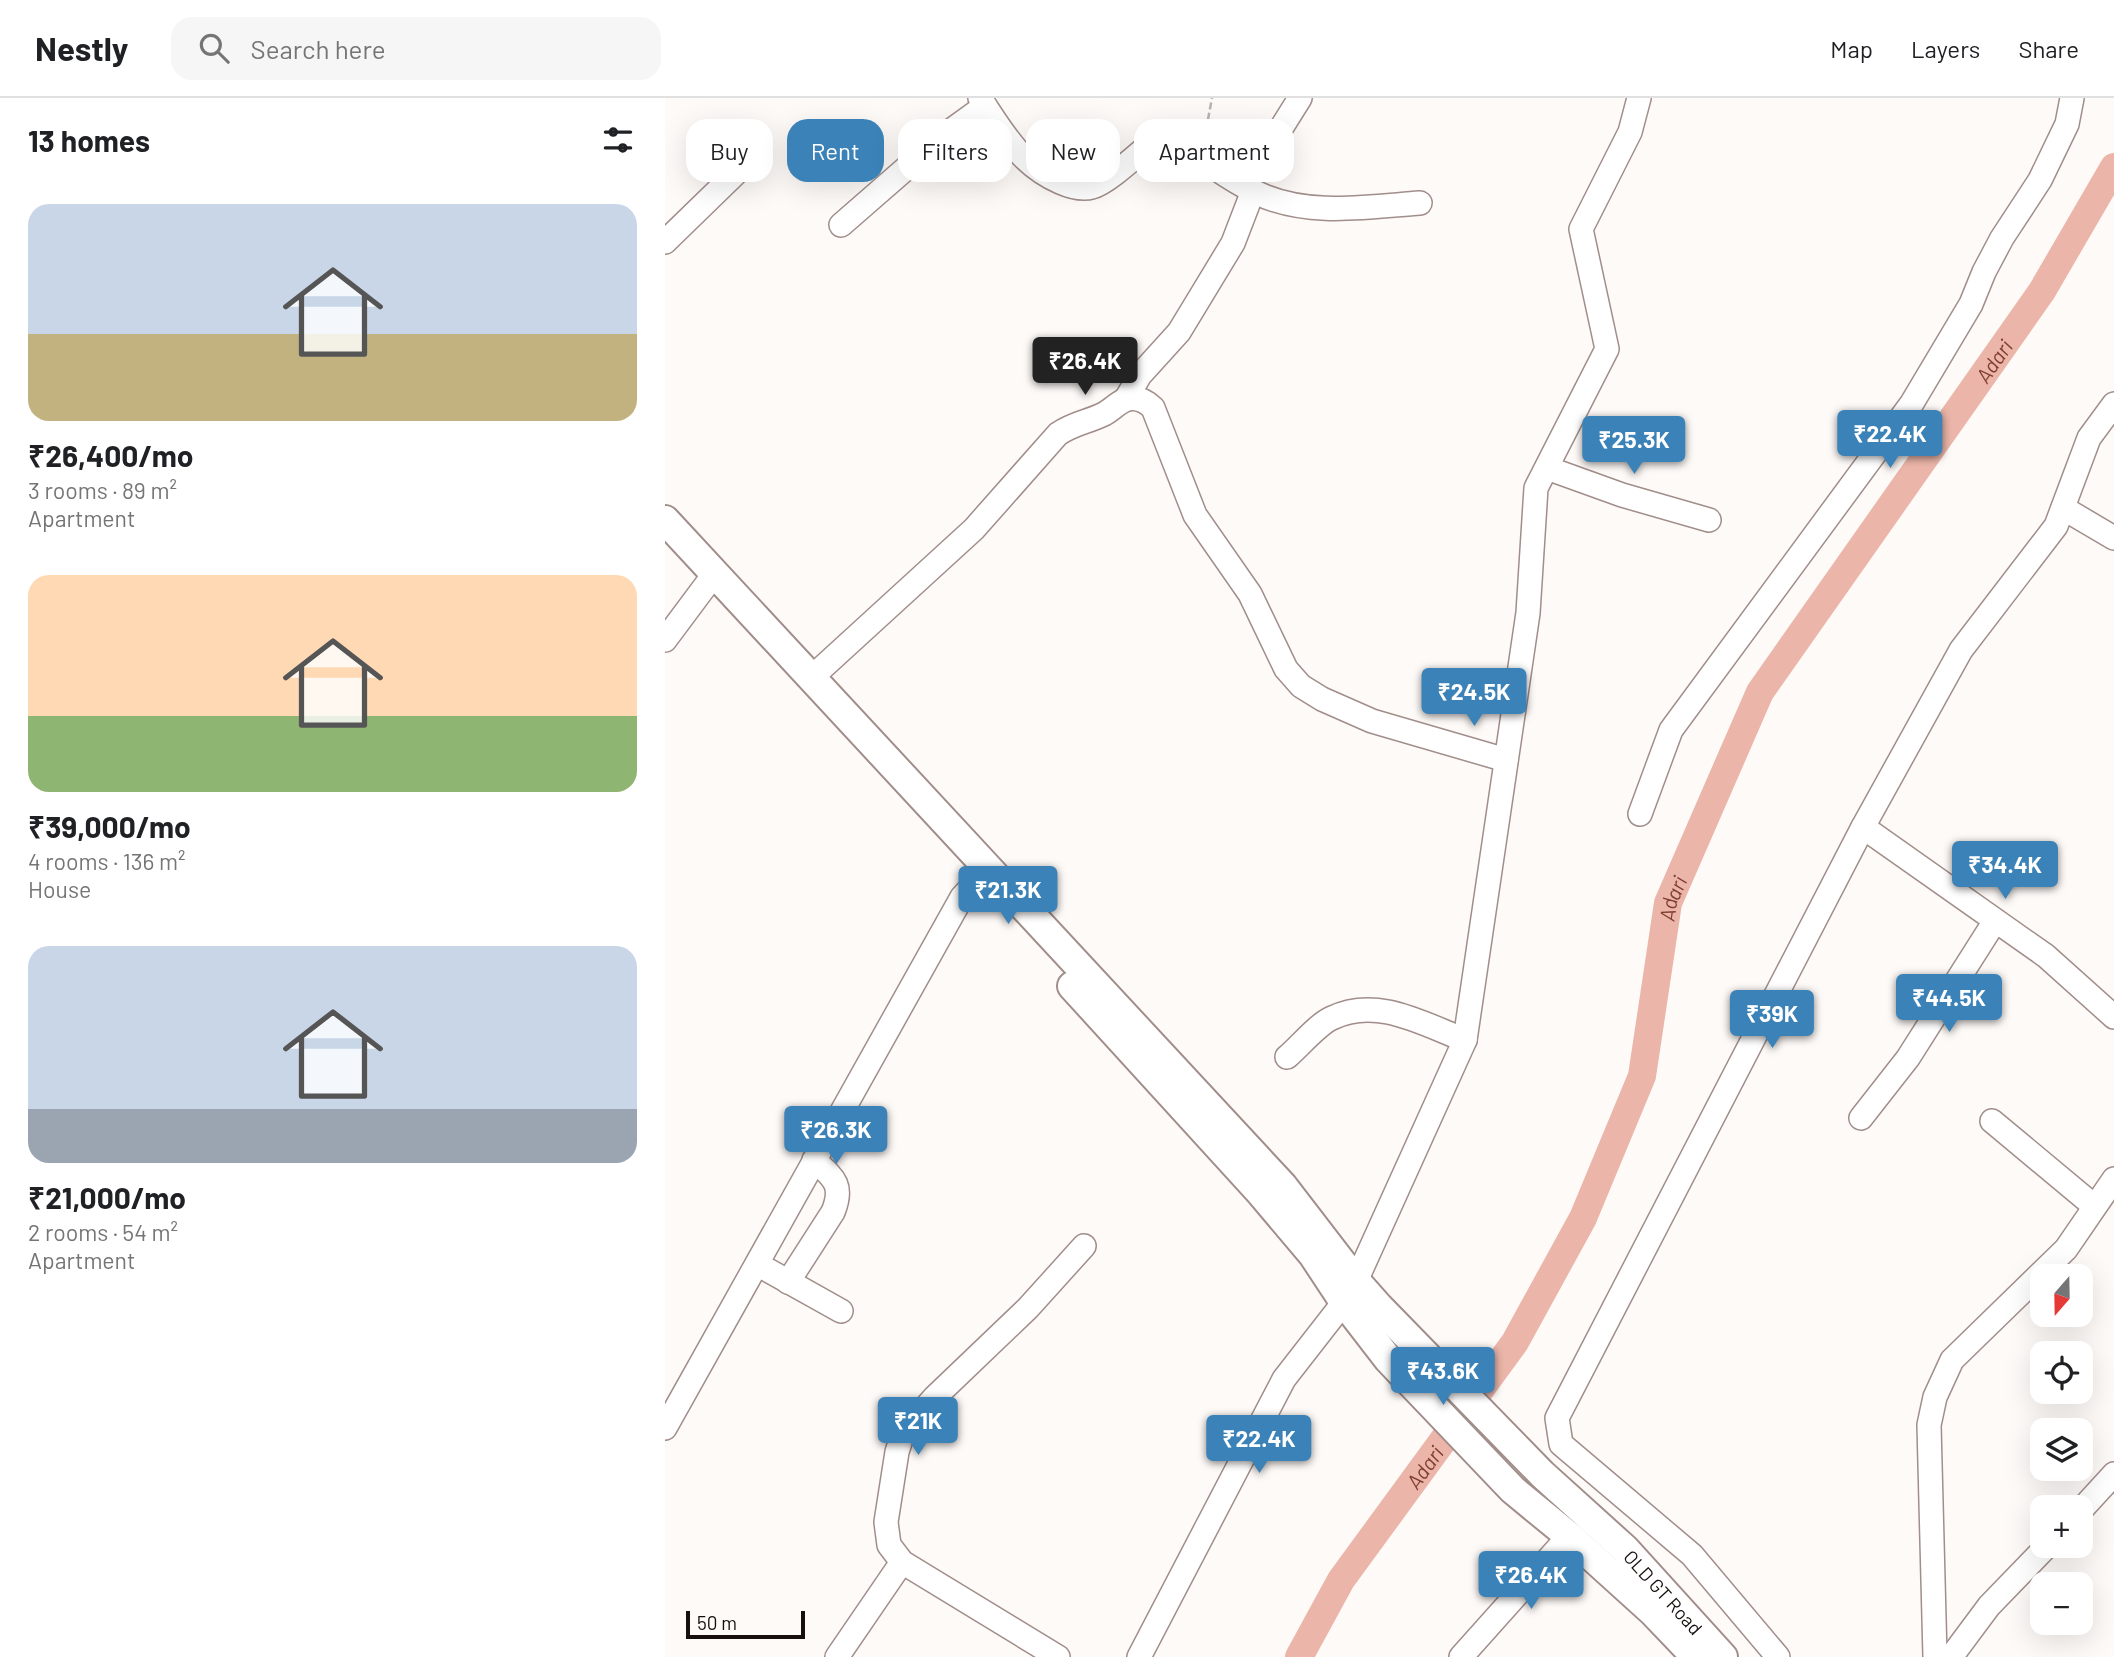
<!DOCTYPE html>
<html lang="en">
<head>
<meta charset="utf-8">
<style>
	:root { --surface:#fff; --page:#f6f6f6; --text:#202124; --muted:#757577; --line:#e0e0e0; --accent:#3a82b7 }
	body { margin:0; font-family:Barlow,sans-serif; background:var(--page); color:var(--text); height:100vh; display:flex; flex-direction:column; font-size:26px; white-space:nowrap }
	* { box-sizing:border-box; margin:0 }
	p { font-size:23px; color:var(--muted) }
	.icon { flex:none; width:38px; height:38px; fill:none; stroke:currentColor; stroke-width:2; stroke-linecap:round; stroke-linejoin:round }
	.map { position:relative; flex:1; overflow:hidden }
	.side { display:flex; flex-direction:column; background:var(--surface); width:665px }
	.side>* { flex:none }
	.hud { position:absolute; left:21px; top:21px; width:665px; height:63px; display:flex; gap:14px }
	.needle { width:46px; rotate:200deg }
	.tools { position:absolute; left:1365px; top:1166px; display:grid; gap:14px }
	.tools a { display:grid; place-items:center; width:63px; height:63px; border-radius:14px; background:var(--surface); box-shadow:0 7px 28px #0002; font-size:35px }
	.scale { position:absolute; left:21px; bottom:18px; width:119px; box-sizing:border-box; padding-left:7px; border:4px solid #160f0e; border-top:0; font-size:19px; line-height:24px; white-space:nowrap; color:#160f0e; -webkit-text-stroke:5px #fefaf8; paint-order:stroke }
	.price { position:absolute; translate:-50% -60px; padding:0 16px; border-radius:7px; background:var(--accent); color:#fff; font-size:23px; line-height:46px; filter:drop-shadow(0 2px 4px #0008) }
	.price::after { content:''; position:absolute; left:50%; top:42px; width:21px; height:16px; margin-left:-10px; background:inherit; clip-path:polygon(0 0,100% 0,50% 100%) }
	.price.active { background:#222; color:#fff }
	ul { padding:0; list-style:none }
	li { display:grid; align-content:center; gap:14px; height:371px; padding:0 28px }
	li span { display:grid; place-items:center; height:217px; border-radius:21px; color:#555 }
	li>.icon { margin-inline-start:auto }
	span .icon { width:126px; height:126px; fill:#fffc; stroke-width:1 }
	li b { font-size:30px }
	h2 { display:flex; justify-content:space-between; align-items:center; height:84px; padding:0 28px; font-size:30px }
	.tag { padding:0 24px; border-radius:21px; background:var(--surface); box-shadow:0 7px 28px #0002; font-size:24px; line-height:63px }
	.tag.active { background:var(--accent); color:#fff }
	header { display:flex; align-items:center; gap:42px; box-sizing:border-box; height:98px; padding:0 35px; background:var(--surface); border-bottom:2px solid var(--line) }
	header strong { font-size:33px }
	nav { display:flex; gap:38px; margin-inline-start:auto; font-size:24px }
	.search { width:490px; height:63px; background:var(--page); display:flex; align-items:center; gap:18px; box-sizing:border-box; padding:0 24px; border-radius:21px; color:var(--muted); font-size:26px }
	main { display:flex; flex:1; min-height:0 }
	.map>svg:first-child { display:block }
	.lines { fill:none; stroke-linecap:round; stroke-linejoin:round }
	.river { stroke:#ebb5a9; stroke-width:28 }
	.minor-casing { stroke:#a18e8a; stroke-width:26 }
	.major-casing { stroke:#a18e8a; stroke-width:32 }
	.path { stroke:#b8b3b1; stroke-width:2.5; stroke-dasharray:7 3.5; stroke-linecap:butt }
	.minor { stroke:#fff; stroke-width:23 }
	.major { stroke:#fff; stroke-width:28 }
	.labels { text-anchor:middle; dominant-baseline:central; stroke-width:7; stroke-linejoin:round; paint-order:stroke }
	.street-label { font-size:19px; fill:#160f0e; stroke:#fefaf8 }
	.water-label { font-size:21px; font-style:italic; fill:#803e30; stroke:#fefaf8 }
</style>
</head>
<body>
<header>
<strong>Nestly</strong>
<div class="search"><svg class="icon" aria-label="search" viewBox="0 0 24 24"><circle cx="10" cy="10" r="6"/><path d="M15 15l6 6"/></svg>Search here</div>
<nav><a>Map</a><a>Layers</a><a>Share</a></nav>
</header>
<main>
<section class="side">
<h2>13 homes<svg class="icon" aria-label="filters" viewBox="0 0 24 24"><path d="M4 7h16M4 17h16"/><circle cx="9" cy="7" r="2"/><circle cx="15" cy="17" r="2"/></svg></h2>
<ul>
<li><span style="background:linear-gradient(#c9d6e8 60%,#c2b280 0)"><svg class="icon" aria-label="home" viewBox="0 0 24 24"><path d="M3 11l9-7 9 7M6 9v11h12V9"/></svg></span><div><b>₹26,400/mo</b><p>3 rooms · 89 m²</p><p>Apartment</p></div></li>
<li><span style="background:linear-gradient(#ffd9b3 65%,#8fb573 0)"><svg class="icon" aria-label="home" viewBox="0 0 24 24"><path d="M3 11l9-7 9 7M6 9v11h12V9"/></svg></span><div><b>₹39,000/mo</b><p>4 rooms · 136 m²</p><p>House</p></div></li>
<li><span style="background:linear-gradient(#c9d6e8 75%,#9aa5b1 0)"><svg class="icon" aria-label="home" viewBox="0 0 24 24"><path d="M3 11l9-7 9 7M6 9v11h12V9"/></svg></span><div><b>₹21,000/mo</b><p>2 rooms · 54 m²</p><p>Apartment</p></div></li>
</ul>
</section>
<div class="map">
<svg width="1449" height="1559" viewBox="0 0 1449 1559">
	<rect width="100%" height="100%" fill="#fefaf8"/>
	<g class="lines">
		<path class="river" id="s1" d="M634 1559 676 1482 850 1244 918 1120 977 978 1003 805 1095 594 1377 193 1449 69"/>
		<defs>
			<g id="minor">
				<path d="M315 0C338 35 356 67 395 84 404 88 417 92 427 89 443 85 476 53 491 41 522 23 529 56 550 70 563 79 578 88 592 95 642 119 702 109 755 105"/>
				<path d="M580 88 635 0"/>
				<path d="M176 127 277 39 320 8"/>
				<path d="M0 144 73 73"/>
				<path d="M461 301 475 277 514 234 528 211 568 145 588 93"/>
				<path d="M882 370 957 397 1044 422"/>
				<path d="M1398 410 1449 440"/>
				<path d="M0 542 50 475"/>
				<path d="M146 580 309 431 393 336C409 325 423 324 439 316 447 312 454 303 463 301 473 299 481 303 488 310L530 417 585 496 621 571 636 588 657 601 707 623 841 662"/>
				<path d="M975 716 1006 632 1247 305 1306 206 1319 174 1337 140 1375 82 1402 26 1407 0"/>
				<path d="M1198 729 1381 858 1449 919"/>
				<path d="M622 959C635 948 653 926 667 920 712 898 758 926 800 942"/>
				<path d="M1196 1020 1243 960 1330 823"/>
				<path d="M1327 1023 1429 1108"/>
				<path d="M92 1166 176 1213"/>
				<path d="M123 1184 168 1114C179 1087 169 1080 149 1062"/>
				<path d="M0 1330 297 799 311 784"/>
				<path d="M1416 1412 1449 1376"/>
				<path d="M172 1559 237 1464"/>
				<path d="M393 1559 237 1464 224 1447 221 1424 232 1354 238 1335 270 1299 363 1210 419 1148"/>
				<path d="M474 1559 619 1281 679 1204 691 1183 800 942 863 515 871 390 942 251 916 131 965 34 974 0"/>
				<path d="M796 1559 904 1438"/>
				<path d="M1113 1559 1027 1457 896 1346 892 1320 1198 729 1296 552 1391 428 1424 340 1449 306"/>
				<path d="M1270 1559 1264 1327 1270 1299 1287 1262 1401 1151 1449 1081"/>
				<path d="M1286 1559 1324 1508 1383 1447"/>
			</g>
			<g id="major">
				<path id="s2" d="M0 422 618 1088 691 1183 714 1209 877 1376 960 1451 1058 1559"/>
				<path d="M407 888 594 1093 648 1157 679 1204 723 1261 848 1392 904 1438 988 1514 1031 1559"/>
			</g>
		</defs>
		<use href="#minor" class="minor-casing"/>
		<use href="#major" class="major-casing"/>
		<path class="path" d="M541 32 547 0"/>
		<use href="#minor" class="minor"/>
		<use href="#major" class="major"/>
	</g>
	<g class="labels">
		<g class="street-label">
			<text stroke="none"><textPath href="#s2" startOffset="1466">OLD GT Road</textPath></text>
		</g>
		<g class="water-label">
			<text stroke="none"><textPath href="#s1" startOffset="1488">Adari</textPath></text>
			<text stroke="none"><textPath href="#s1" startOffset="858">Adari</textPath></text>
			<text stroke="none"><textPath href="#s1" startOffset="228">Adari</textPath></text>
		</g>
	</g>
</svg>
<div class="tools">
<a><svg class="needle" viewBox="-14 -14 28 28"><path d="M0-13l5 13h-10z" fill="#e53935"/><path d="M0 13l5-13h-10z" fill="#757577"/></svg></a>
<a><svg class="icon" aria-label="locate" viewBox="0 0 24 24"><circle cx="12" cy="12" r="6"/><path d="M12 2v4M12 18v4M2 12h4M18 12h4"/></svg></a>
<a><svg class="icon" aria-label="layers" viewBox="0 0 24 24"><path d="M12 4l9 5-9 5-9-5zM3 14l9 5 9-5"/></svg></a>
<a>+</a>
<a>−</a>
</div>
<div class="scale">50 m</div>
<b class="price active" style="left:420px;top:299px">₹26.4K</b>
<b class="price" style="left:1225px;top:372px">₹22.4K</b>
<b class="price" style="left:969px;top:378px">₹25.3K</b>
<b class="price" style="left:809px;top:630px">₹24.5K</b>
<b class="price" style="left:1340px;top:803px">₹34.4K</b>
<b class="price" style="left:343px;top:828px">₹21.3K</b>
<b class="price" style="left:1284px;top:936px">₹44.5K</b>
<b class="price" style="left:1107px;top:952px">₹39K</b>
<b class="price" style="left:171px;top:1068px">₹26.3K</b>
<b class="price" style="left:778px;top:1309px">₹43.6K</b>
<b class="price" style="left:253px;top:1359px">₹21K</b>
<b class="price" style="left:594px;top:1377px">₹22.4K</b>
<b class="price" style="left:866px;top:1513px">₹26.4K</b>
<div class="hud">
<a class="tag">Buy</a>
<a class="tag active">Rent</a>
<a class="tag">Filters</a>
<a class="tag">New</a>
<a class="tag">Apartment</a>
</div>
</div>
</main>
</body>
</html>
